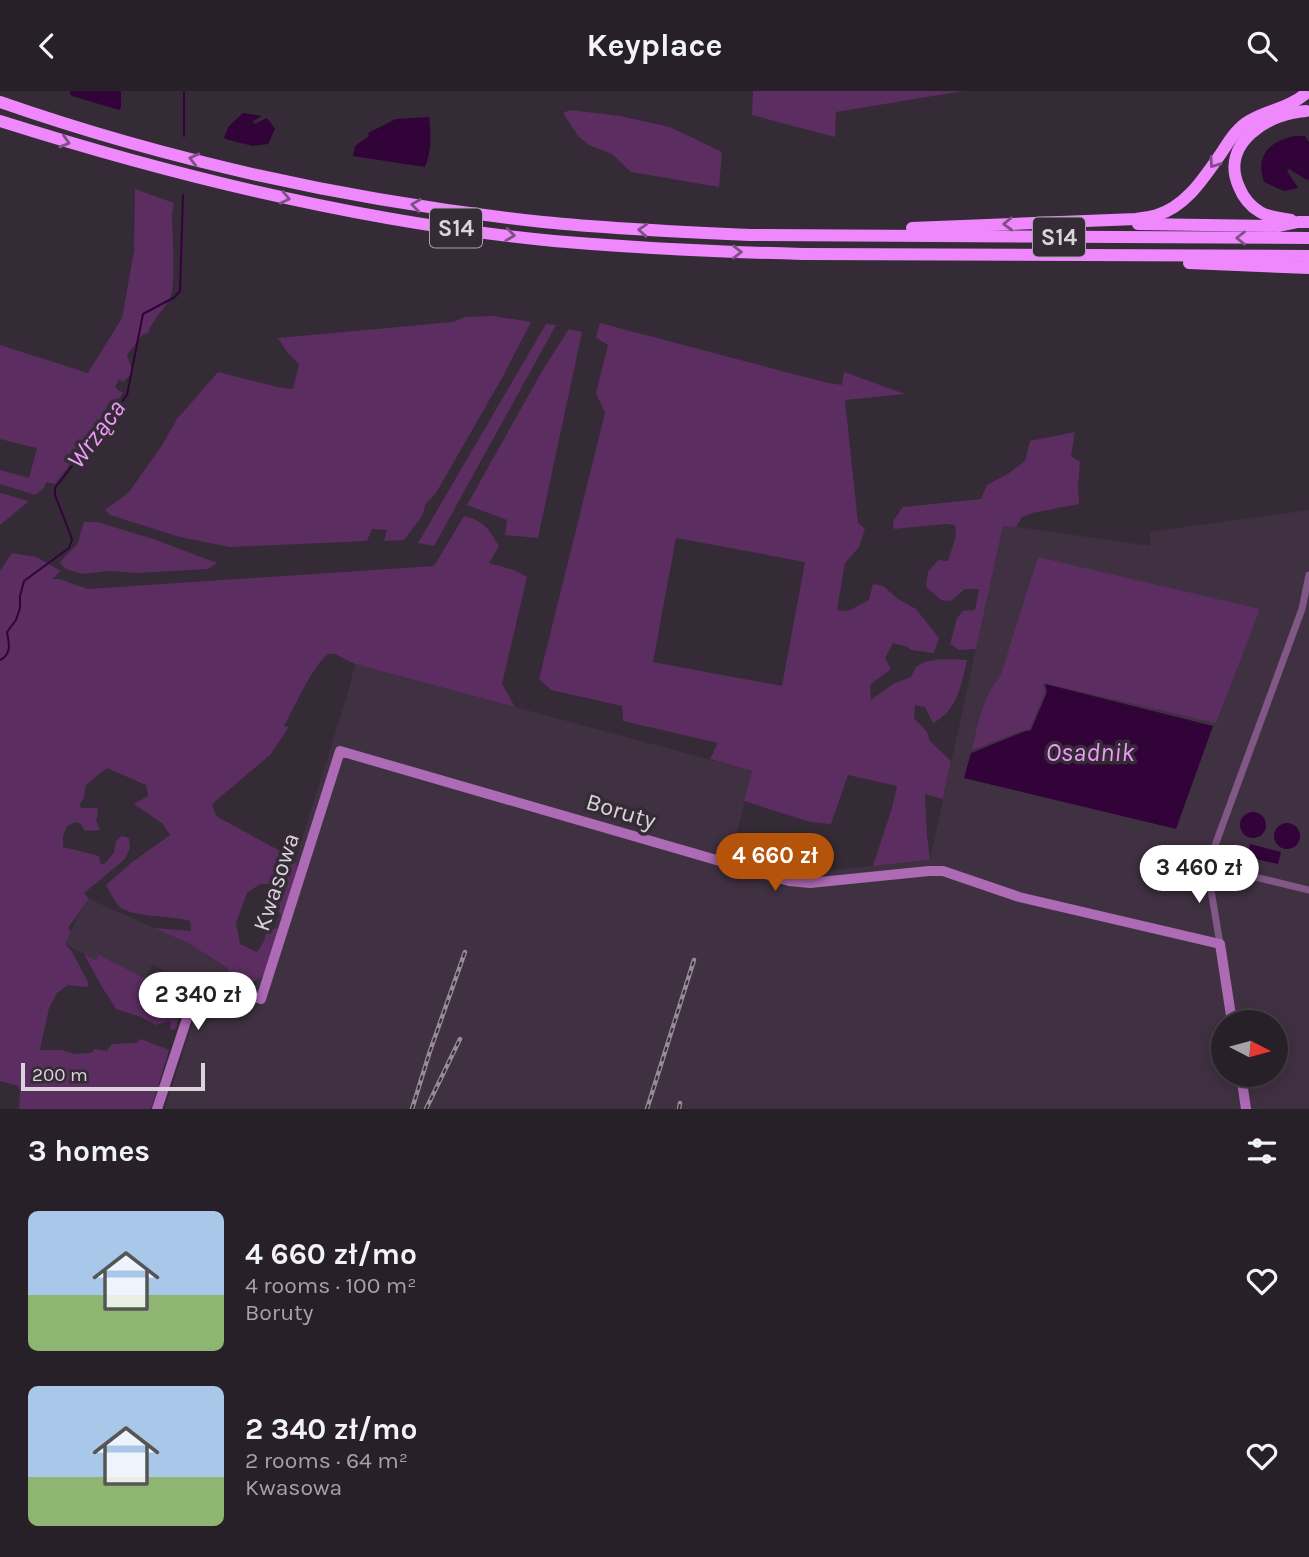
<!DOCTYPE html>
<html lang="en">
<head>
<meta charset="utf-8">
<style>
	:root { --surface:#282028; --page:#342d34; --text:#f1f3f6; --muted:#a5a3a8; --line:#443e45; --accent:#b45309 }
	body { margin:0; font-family:Karla,sans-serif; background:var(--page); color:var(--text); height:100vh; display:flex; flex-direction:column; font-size:26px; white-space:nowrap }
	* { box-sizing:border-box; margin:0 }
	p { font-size:23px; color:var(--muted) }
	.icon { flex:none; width:38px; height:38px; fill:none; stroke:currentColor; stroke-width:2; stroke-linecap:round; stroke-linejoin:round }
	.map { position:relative; height:1018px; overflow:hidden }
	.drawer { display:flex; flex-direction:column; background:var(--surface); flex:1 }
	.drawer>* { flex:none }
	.needle { width:46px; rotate:96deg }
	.tools { position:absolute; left:1211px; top:919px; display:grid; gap:14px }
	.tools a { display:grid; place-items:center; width:77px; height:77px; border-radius:50%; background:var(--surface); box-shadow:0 4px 18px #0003,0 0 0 2px var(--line); font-size:35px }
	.scale { position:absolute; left:21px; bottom:18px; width:184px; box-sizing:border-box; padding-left:7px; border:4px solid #dad3da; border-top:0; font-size:19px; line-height:24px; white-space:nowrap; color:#dad3da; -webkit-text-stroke:5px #352b36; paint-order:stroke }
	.price { position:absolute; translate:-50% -60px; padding:0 16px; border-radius:24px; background:#fff; color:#222; font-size:23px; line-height:46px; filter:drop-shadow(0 2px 4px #0008) }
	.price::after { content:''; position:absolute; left:50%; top:42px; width:21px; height:16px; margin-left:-10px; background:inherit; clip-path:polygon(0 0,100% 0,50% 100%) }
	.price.active { background:var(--accent); color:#fff }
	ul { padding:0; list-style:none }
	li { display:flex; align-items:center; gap:21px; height:175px; padding:0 28px }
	li span { display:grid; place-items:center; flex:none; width:196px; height:140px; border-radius:10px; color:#555 }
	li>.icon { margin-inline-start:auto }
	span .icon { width:84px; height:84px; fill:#fffc; stroke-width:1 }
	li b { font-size:30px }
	h2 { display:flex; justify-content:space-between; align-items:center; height:84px; padding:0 28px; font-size:30px }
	header { display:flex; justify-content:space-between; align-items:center; height:91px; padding:0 28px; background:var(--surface); font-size:32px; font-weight:700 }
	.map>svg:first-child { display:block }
	.built { fill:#403142; fill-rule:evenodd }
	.green { fill:#5b2d61; fill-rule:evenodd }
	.water { fill:#320338 }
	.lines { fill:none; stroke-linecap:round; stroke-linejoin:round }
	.stream { stroke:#320338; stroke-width:2 }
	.street { stroke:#805785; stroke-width:7 }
	.secondary { stroke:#ad6bb5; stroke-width:10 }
	.highway { stroke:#ef88fc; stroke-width:12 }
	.rail-casing { stroke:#958d96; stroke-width:4.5 }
	.rail { stroke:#352b36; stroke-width:2; stroke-dasharray:5; stroke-linecap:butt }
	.oneway { stroke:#7f5085 }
	.labels { text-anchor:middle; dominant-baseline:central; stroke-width:7; stroke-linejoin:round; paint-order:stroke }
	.shield { fill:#352b36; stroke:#a8a1a9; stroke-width:2 }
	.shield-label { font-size:23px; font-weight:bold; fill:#dad3da }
	.street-label { font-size:24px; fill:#dad3da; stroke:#352b36 }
	.water-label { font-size:26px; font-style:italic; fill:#ef99f9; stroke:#352b36 }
</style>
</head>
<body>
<header><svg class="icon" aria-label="back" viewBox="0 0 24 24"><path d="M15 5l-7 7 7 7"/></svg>Keyplace<svg class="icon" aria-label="search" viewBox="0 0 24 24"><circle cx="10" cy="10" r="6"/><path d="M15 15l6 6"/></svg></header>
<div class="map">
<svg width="1309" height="1018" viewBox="0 0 1309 1018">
	<rect width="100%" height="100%" fill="#352b36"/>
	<g class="built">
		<path d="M1309 419V1018H165L201 905 214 897 252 908 349 598 355 573 752 680 732 761 806 782 930 769 1003 434 1150 455V441ZM1223 931H1276V984H1223Z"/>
		<path d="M89 808 190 853 228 879 225 889 199 881 194 893 152 874 146 888 99 865 97 869 65 853 80 822Z"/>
	</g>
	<g class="green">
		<path d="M753 0H963L836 21 835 46 752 24Z"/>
		<path d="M570 19 620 25 670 36 722 61 719 96 631 81 612 63 589 54 578 45 563 22Z"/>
		<path d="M135 98 174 112 172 124C172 142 176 189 171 204 166 218 152 228 148 242L143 243 127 264 133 282 123 291 119 288 115 296 119 300 123 301 120 307 110 310 91 345 55 393 46 391 44 397 35 404 0 393V379L29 387 37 357 0 348V254L88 282 122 227 134 160Z"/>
		<path d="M493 225 531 231 502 287 436 402 426 412 422 425 404 449 384 450 387 439 372 438 367 450 230 456 180 446 110 424 105 419 129 401 161 356 177 328 218 281 282 297 293 298 299 273 287 261 278 247 453 231 465 226Z"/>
		<path d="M600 232 828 292 842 294 844 281 905 303 845 309 858 432 865 438 859 456 845 472 837 519 848 520 869 509 873 493 883 495 898 508 916 518 939 547 934 562 911 559 908 556 893 552 885 567 891 578 870 594 871 609 893 593 911 586C913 583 914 579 916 576 926 566 954 568 967 569 961 594 958 619 933 632L925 616 915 614 914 627 927 641 930 650 951 670 943 708 925 703 927 745 930 769 873 775 892 717 897 695 848 684 831 733 810 731 744 710 752 680 710 668 718 652 623 630 622 615 551 599 539 588 605 322 596 302 608 254 596 247ZM676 447 805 471 782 595 653 571Z"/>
		<path d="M546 233 556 234 434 455 418 452Z"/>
		<path d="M569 238 582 241 538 447 505 444 507 429 467 414 541 282Z"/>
		<path d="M1075 341 1071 365 1080 371 1078 395 1079 413 1032 422 1022 426 1016 436 1003 435 976 558 959 559 950 553 957 527 963 520 975 519 979 498H965L951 510 941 509 926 496 928 481 938 469 948 470 956 445 955 434 945 433 894 438 893 430 903 416 981 408 987 394 1009 382 1025 370 1030 350Z"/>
		<path d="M0 402 29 410 0 434Z"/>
		<path d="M464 425C484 430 489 438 499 455L489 472 514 479 527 486 502 593 515 616 355 573 335 563H328C311 577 296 614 284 635L289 636 270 664 212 713 215 722 218 726 291 766 298 777 282 825 274 815 281 801 273 793H260L247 802 236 832 240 853 257 861 264 850 267 838H279L264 884 248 894 225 889 228 878 190 853 154 837 191 840 190 830C171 824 129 827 118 814 113 808 110 801 106 794L131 772 170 744 163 733 134 713 148 705 146 694 107 677 86 694 84 707 80 713 81 717H97L98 723 96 729 100 739 85 740 81 733 75 731 67 735 63 745V756L99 765 100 772 104 773 114 762 116 750 122 745 129 747 130 757 125 768 84 802 89 808 68 837 71 841 65 853 71 859 89 893 87 896 68 894 57 902 49 917 40 959H61L76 963 91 962 95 958 107 960 112 953 136 952 141 948 169 959 151 1018H19L20 1000 18 995 0 990V480L12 462 36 466 61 480 52 488H59L88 498 434 475Z"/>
		<path d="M84 431H97L153 448 217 472 208 478 136 482 110 480 83 483 66 478 60 472 65 465 77 454Z"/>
		<path d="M1038 466 1260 518 1216 632 1043 592 1045 601 1030 638 1021 640 972 659C978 634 982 606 1000 586Z"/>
		<path d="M84 863 96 869 99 864 146 888C153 904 163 914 180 918L176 938 170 939 171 930 156 934 141 926 116 918 102 896Z"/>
	</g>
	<g class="water">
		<path d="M70 0H121V17L119 19 72 5 70 3Z"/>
		<path d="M243 22 262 25 253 30 254 33 267 27 275 38 268 53 253 55 225 48 224 46 229 35Z"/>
		<path d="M429 26C431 44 432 59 425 76L353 65 355 55 369 45 368 42 396 28Z"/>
		<path d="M1294 45H1305L1309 51V88L1307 89 1289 78 1287 80 1298 97 1284 100 1264 91C1255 64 1269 51 1294 45Z"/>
		<path d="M1045 593 1213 635 1176 738 964 687 971 662 1023 641 1031 639 1047 601Z"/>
		<circle cx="1253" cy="734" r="13"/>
		<circle cx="1287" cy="745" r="13"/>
		<path d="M1250 753 1281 761 1278 773 1247 766Z"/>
	</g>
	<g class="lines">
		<g class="stream">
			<path d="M184 0V45"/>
			<path d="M0 569C12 563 9 552 7 541L16 529 20 517V505L24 490 69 457 72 449 71 445 55 404V397L127 304 143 223 175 206 180 200 183 104"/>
		</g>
		<g class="street">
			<path d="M1209 775 1309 799"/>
			<path d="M1220 853 1208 781 1210 768 1302 518 1309 484"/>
		</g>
		<g class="secondary">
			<path d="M1241 984 1246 1018"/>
			<path d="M157 1018 197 897 203 892 209 891 261 908 340 660 789 790 810 792 929 780H943L1019 806 1220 853 1232 931"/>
		</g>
		<g class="highway">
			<path d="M0 11C175 72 359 111 543 131 612 138 681 141 750 144L1309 147"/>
			<path d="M0 30C180 87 365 132 554 150 636 157 719 161 803 163L1309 165"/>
			<path d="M1291 129C1281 127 1268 126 1260 121 1250 115 1243 106 1239 96 1219 52 1269 22 1306 20"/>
			<path d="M1138 133 1279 135 1298 131H1309"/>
			<path d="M912 137 1136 128C1143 127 1150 126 1157 124 1187 115 1205 85 1222 61 1229 50 1236 39 1246 32 1264 19 1286 19 1304 4"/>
			<path d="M1189 172 1309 177"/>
		</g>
		<defs>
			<g id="rail">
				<path d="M412 1018 430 960 465 861"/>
				<path d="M426 1018 460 948"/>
				<path d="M647 1018 694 869"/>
				<path d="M679 1018 680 1012"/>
			</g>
		</defs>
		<use href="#rail" class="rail-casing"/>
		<use href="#rail" class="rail"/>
	</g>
	<defs><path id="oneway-chevron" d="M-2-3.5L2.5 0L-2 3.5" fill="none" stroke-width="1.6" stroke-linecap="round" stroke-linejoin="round" transform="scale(1.75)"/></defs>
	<g class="oneway">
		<use href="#oneway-chevron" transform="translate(65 51) rotate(17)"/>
		<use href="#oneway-chevron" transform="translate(194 68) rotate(-166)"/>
		<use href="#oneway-chevron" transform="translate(1214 72) rotate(125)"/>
		<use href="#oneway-chevron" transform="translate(285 107) rotate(12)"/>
		<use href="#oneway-chevron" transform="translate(416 114) rotate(-172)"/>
		<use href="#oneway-chevron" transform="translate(1008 133) rotate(178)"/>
		<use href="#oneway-chevron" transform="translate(643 139) rotate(-176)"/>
		<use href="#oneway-chevron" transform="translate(510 144) rotate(7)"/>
		<use href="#oneway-chevron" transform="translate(1241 147) rotate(-180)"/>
		<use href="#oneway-chevron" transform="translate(737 161) rotate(1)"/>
	</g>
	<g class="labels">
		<g class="shield">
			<rect x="430" y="117.5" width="52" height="39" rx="5"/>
			<rect x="1033" y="126.5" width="52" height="39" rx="5"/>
		</g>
		<g class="shield-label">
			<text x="456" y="137">S14</text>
			<text x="1059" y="146">S14</text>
		</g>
		<g class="street-label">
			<text transform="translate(621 720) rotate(17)">Boruty</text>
			<text transform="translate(276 791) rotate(-72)">Kwasowa</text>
		</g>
		<g class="water-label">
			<text transform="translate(96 343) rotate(-53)">Wrząca</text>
			<text x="1090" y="661">Osadnik</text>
		</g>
	</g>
</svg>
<div class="tools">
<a><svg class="needle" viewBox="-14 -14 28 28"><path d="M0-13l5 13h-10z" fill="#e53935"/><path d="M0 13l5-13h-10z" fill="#a5a3a8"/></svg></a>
</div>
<div class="scale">200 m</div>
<b class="price active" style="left:775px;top:802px">4 660 zł</b>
<b class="price" style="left:1199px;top:814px">3 460 zł</b>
<b class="price" style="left:198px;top:941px">2 340 zł</b>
</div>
<section class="drawer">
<h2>3 homes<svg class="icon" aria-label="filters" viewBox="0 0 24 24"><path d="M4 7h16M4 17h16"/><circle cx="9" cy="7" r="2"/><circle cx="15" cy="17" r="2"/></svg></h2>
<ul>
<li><span style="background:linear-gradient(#a9c7e8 60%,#8fb573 0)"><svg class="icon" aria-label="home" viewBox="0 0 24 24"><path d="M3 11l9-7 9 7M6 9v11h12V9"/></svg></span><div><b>4 660 zł/mo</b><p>4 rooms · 100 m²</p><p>Boruty</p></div><svg class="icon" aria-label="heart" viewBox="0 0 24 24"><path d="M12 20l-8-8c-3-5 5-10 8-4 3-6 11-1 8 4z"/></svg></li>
<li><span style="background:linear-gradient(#a9c7e8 65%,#8fb573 0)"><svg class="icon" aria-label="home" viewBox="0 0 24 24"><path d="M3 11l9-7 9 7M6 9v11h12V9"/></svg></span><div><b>2 340 zł/mo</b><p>2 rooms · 64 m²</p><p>Kwasowa</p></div><svg class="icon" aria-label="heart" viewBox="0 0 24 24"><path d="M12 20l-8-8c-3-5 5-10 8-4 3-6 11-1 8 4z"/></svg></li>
</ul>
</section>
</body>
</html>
